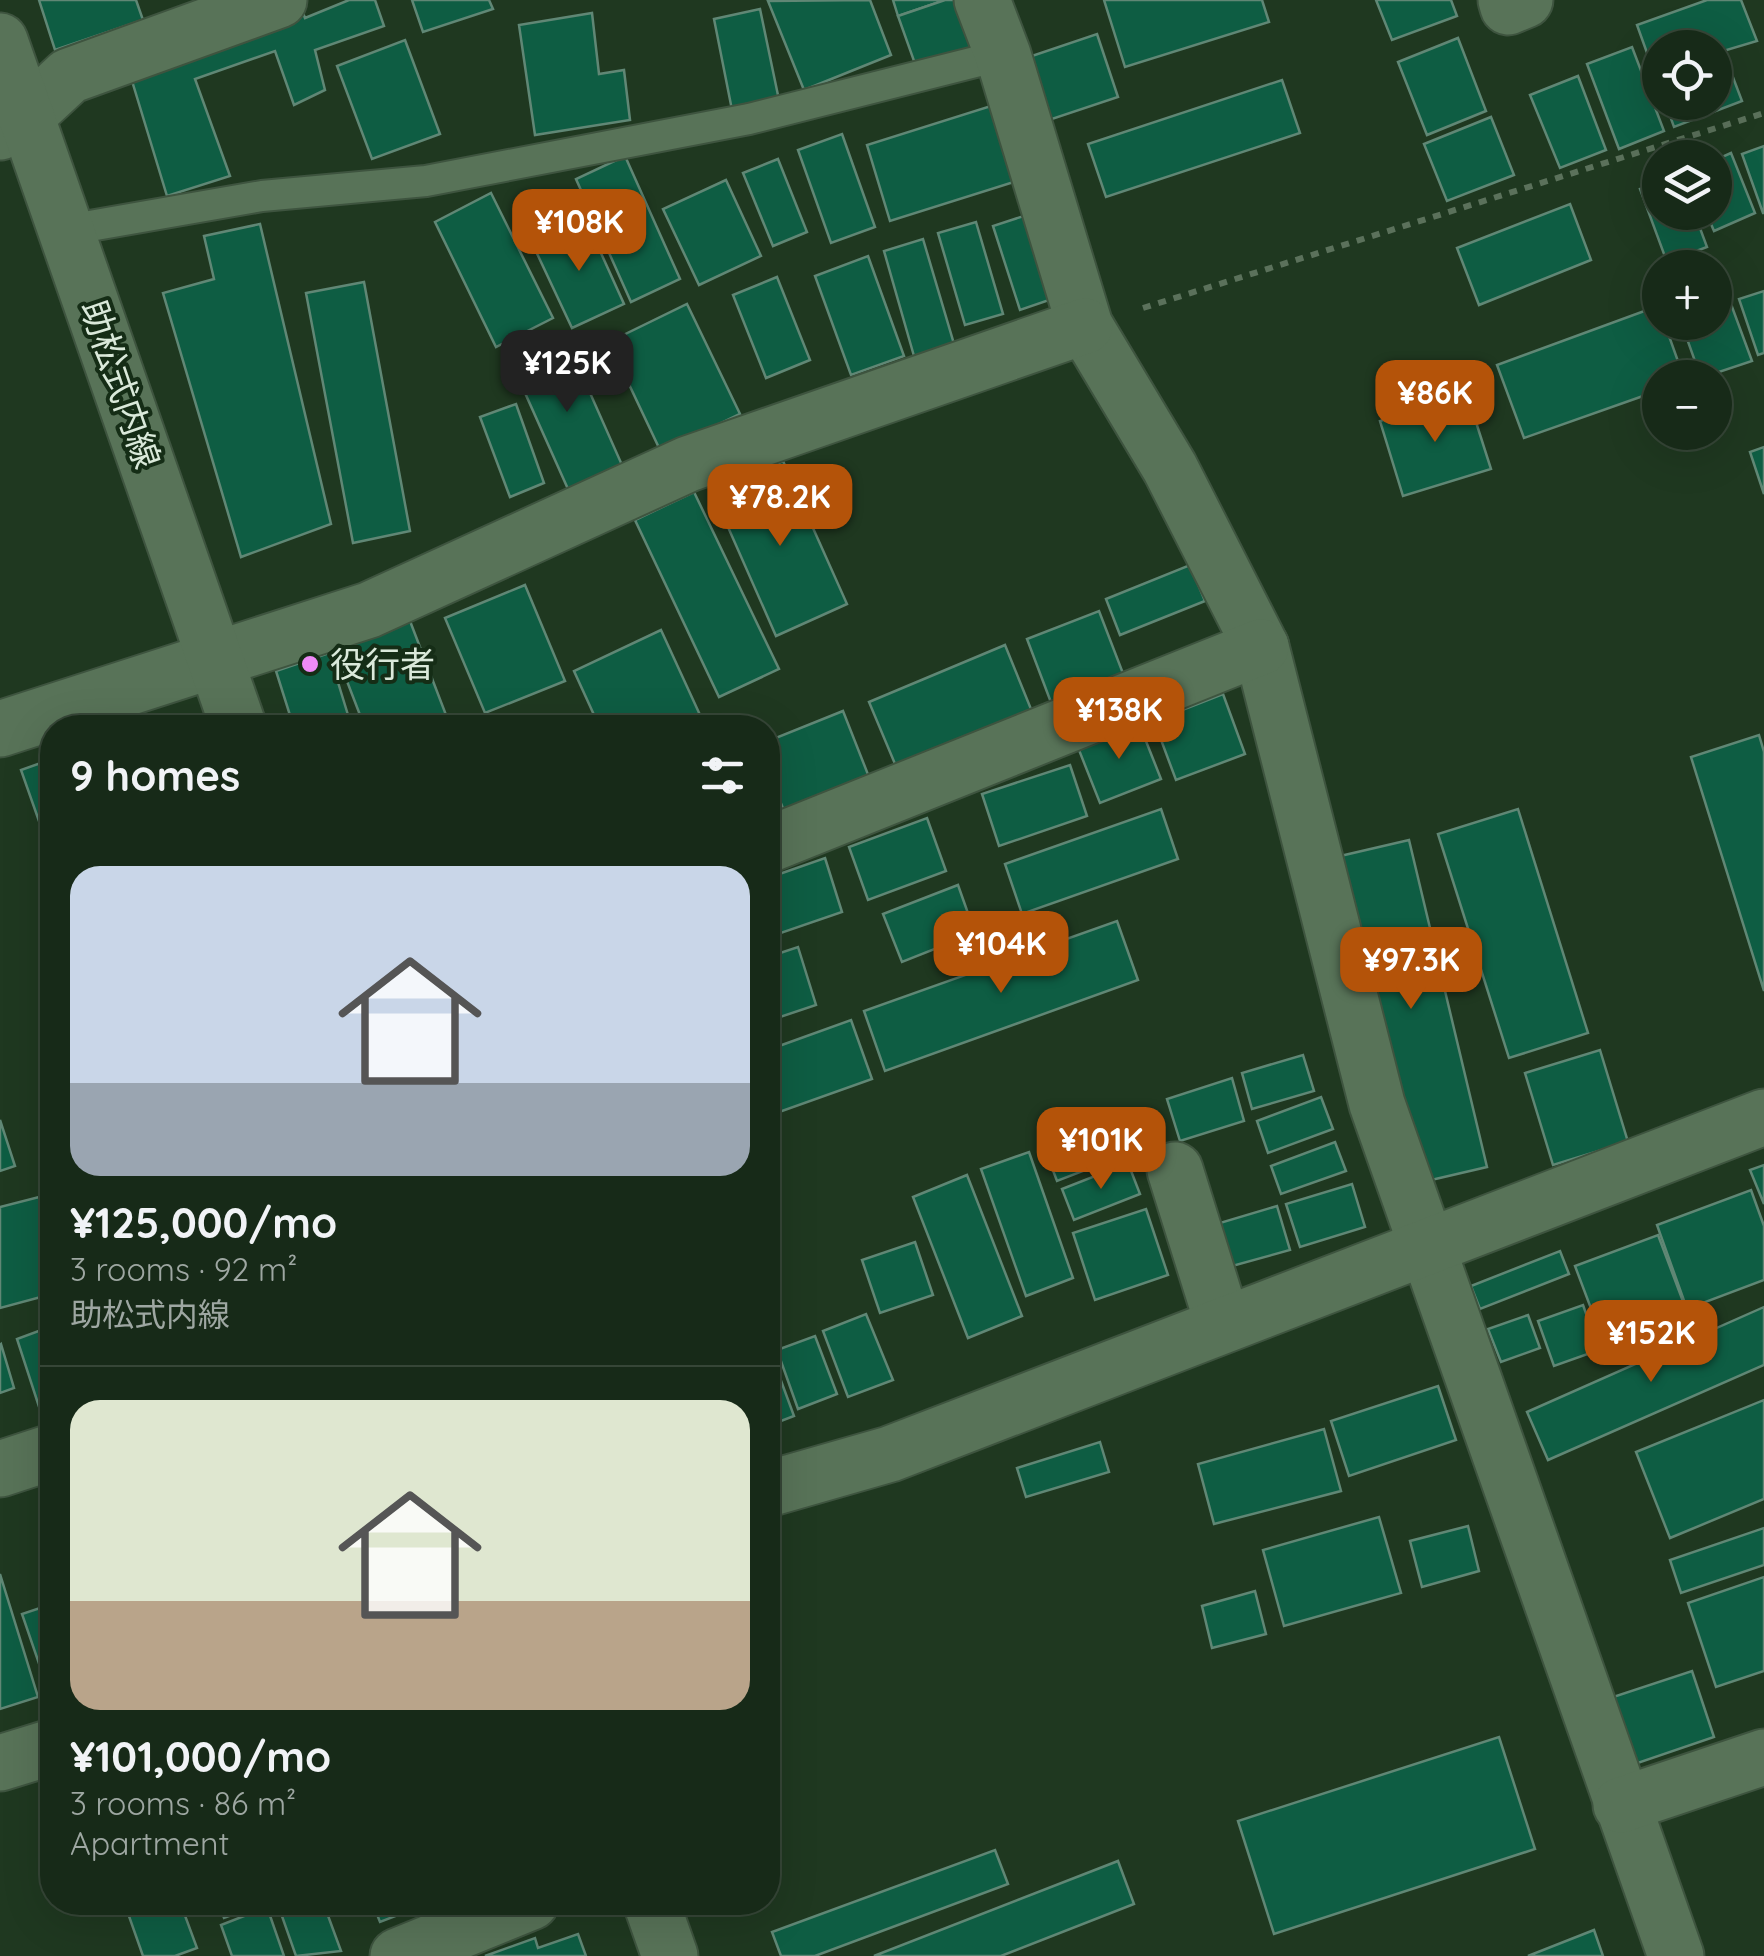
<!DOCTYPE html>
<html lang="en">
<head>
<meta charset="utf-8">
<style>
	:root { --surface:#172a18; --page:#243625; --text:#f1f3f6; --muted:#9ea7a2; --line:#364637; --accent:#b45309 }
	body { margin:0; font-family:Quicksand,"Noto Sans JP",sans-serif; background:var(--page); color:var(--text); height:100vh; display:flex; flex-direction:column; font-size:38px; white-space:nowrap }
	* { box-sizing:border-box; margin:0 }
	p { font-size:32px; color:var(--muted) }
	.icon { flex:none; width:55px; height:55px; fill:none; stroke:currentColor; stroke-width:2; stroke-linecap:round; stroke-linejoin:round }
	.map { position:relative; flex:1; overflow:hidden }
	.side { position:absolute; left:40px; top:715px; width:740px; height:1200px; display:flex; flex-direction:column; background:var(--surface); border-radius:40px; box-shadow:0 10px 40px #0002,0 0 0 2px var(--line) }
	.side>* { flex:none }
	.buttons { position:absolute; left:1642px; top:30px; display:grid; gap:20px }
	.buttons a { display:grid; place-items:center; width:90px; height:90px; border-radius:50%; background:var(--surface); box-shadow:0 10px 40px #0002,0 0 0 2px var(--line); font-size:50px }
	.price { position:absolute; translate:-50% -85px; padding:0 22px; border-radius:20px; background:var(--accent); color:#fff; font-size:32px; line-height:65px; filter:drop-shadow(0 2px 5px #0008) }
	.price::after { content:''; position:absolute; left:50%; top:60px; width:30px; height:22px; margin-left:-15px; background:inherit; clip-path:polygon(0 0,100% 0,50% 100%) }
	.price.current { background:#222; color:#fff }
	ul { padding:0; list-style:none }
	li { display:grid; align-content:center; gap:20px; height:530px; padding:0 30px }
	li+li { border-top:2px solid var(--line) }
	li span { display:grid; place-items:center; height:310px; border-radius:30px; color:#555 }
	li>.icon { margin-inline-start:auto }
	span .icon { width:180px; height:180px; fill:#fffc; stroke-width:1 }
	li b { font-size:42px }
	h2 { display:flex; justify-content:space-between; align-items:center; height:120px; padding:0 30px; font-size:42px }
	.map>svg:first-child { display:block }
	.building { fill:#0e5d43; stroke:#608775; stroke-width:2.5 }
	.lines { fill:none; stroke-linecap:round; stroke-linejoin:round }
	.service-casing { stroke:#3e543f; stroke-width:34 }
	.minor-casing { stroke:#3e543f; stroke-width:59 }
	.tertiary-casing { stroke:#3e543f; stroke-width:59 }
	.path { stroke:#5b715b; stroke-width:6; stroke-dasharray:8 8; stroke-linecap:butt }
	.service { stroke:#587358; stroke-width:30 }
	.minor { stroke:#587358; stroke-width:55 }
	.tertiary { stroke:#587358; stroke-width:55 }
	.poi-dot { fill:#ef8bf7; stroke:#152d16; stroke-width:4 }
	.labels { text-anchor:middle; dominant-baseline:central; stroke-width:8; stroke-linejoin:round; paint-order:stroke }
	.street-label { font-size:35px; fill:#dae9da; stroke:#152d16 }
	.poi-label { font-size:35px; fill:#dae9da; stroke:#152d16; text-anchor:start }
</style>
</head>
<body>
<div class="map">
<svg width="1764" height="1956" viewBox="0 0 1764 1956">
	<rect width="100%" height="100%" fill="#1f3820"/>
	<g class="building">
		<path d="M39 0H136L143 20 55 50Z"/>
		<path d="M298 0 305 18 349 0H375L384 26 315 50 325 90 294 105 275 51 195 79 230 176 167 196 129 71Z"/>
		<path d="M412 0H489L493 9 423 32Z"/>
		<path d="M870 0 891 55 804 90 768 1Z"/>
		<path d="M893 0H945L898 16Z"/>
		<path d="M945 0H966L984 51 919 75 898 16Z"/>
		<path d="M1104 0H1262L1269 22 1125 67Z"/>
		<path d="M1376 0H1451L1457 16 1392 40Z"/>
		<path d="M1707 0H1741L1757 41 1723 51 1742 101 1674 127 1665 102H1715V48H1660V89L1637 25Z"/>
		<path d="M760 9 779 100 732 110 714 19Z"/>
		<path d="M592 13 599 74 624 70 630 120 535 135 519 25Z"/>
		<path d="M1097 34 1118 97 1034 125 1014 62Z"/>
		<path d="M1458 38 1486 111 1427 135 1398 62Z"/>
		<path d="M405 40 440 134 372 159 337 66Z"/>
		<path d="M1632 47 1664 131 1619 149 1587 64Z"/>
		<path d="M1578 76 1606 150 1560 168 1530 95Z"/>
		<path d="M1282 80 1300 133 1106 197 1088 144Z"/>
		<path d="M994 105 1017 181 890 221 867 145Z"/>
		<path d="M1491 117 1514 175 1447 201 1424 144Z"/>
		<path d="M842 134 875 227 831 243 798 150Z"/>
		<path d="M1764 146V213H1763L1742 154Z"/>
		<path d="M1731 153 1755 213 1714 231 1706 212H1715V160Z"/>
		<path d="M625 156 680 279 631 302 576 179Z"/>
		<path d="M778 159 807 232 773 246 743 173Z"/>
		<path d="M726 180 761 256 699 285 663 209Z"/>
		<path d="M1660 181V212H1694L1707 247 1667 262 1640 189Z"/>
		<path d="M491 193 553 318 496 347 435 222Z"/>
		<path d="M1570 204 1591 260 1479 305 1457 248Z"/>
		<path d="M1030 214 1058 297 1020 310 993 226Z"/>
		<path d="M586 220 624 304 572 328 533 245Z"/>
		<path d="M976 222 1003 314 965 325 938 233Z"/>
		<path d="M260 224 331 524 241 557 163 293 214 279 204 236Z"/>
		<path d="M923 239 954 344 914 356 884 251Z"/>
		<path d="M868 256 904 356 851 375 815 276Z"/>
		<path d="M777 277 810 360 766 378 733 295Z"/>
		<path d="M364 282 410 531 353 543 306 293Z"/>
		<path d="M1764 291V353L1758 355 1739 299Z"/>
		<path d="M1728 296 1752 361 1701 378 1681 322H1715V300Z"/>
		<path d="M687 304 740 414 661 452 609 342Z"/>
		<path d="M1658 306 1660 322H1664L1684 378H1660V390L1524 438 1497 365Z"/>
		<path d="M567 341 622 465 568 489 513 366Z"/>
		<path d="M1467 394 1491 469 1403 496 1380 421Z"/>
		<path d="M516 404 544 483 510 497 480 417Z"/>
		<path d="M1764 447V494L1750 452Z"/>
		<path d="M783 461 847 604 776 636 713 493Z"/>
		<path d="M694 492 779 669 719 697 635 520Z"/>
		<path d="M1190 565 1205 601 1120 635 1106 599Z"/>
		<path d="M525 585 565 681 485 713 445 618Z"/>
		<path d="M1099 611 1124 676 1052 705 1027 639Z"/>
		<path d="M410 621 451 728H365L335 650Z"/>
		<path d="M661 630 706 728H600L574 671Z"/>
		<path d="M1005 645 1033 714 898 771 869 702Z"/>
		<path d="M329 653 352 728H294L276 671Z"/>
		<path d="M1223 694 1245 754 1176 780 1154 721Z"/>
		<path d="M843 711 869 777 784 811 768 770V741Z"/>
		<path d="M1138 721 1161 779 1100 803 1077 745Z"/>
		<path d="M1759 735 1764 752V991L1691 757Z"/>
		<path d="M52 759V858L21 770Z"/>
		<path d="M1070 765 1087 816 999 846 982 794Z"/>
		<path d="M1161 809 1178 859 1022 914 1005 864Z"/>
		<path d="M1518 809 1588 1033 1509 1058 1438 834Z"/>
		<path d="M927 818 946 871 868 900 849 847Z"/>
		<path d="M1409 840 1487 1167 1414 1184 1336 857Z"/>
		<path d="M825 858 842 912 775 935 768 911V878Z"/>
		<path d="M958 885 975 933 902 962 883 914Z"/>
		<path d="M1117 921 1138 980 885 1071 864 1011Z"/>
		<path d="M798 947 816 1005 768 1021V957Z"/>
		<path d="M851 1020 872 1079 768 1116V1050Z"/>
		<path d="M1600 1050 1628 1142 1553 1165 1525 1073Z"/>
		<path d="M1303 1055 1314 1091 1252 1109 1242 1073Z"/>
		<path d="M1232 1078 1244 1121 1180 1141 1167 1099Z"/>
		<path d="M1321 1097 1333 1129 1268 1153 1257 1121Z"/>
		<path d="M0 1120 15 1166 0 1171Z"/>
		<path d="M1121 1123 1132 1152 1057 1181 1046 1152Z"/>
		<path d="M1335 1142 1346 1171 1281 1194 1271 1166Z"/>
		<path d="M1029 1152 1073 1278 1026 1296 981 1169Z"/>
		<path d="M1128 1163 1140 1194 1074 1220 1062 1189Z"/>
		<path d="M1764 1165V1204L1750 1170Z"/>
		<path d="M967 1175 1022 1316 968 1338 913 1197Z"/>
		<path d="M1352 1184 1365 1227 1300 1247 1286 1204Z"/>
		<path d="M1751 1190 1764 1226V1280L1687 1309 1657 1225Z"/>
		<path d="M39 1197 52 1249V1294L0 1308V1207Z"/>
		<path d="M1277 1206 1290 1250 1225 1268 1213 1225Z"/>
		<path d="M1146 1209 1168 1275 1095 1300 1073 1233Z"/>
		<path d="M1658 1235 1687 1312 1604 1343 1575 1266Z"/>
		<path d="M915 1242 933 1295 880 1313 862 1260Z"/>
		<path d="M1560 1251 1569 1274 1480 1309 1471 1286Z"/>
		<path d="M1583 1305 1599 1350 1554 1366 1538 1321Z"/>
		<path d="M1764 1307V1365L1548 1460 1527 1412Z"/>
		<path d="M866 1314 893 1380 848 1397 823 1331Z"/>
		<path d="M1528 1315 1540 1348 1501 1362 1488 1329Z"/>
		<path d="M52 1326V1419L44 1422 17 1339Z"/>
		<path d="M815 1336 837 1394 798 1409 777 1350Z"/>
		<path d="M1 1344 14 1388 0 1393V1345Z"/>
		<path d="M769 1348 794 1416 768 1426V1349Z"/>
		<path d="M1438 1386 1456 1440 1349 1476 1331 1421Z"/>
		<path d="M1764 1400V1499L1670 1538 1636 1452Z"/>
		<path d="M1324 1429 1341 1491 1214 1524 1198 1464Z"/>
		<path d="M1100 1442 1109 1472 1026 1497 1017 1468Z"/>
		<path d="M1379 1517 1401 1593 1284 1626 1263 1550Z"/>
		<path d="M1468 1526 1479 1571 1422 1587 1410 1541Z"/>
		<path d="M1764 1528V1565L1681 1593 1670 1560Z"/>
		<path d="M0 1574 38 1697 0 1709Z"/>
		<path d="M1764 1577V1671L1716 1687 1688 1603Z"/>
		<path d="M1255 1591 1266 1634 1212 1648 1202 1606Z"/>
		<path d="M52 1604V1682L46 1684 22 1614Z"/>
		<path d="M1692 1671 1714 1737 1629 1766 1607 1699Z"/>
		<path d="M1499 1737 1535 1849 1274 1934 1238 1821Z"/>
		<path d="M995 1850 1008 1884 815 1956H781L772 1932Z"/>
		<path d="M1118 1861 1134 1904 1001 1956H874Z"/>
		<path d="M124 1902H180L197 1948 175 1956H143Z"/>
		<path d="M218 1902H267L224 1918Z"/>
		<path d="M277 1902H323L341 1951 296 1956Z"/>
		<path d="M372 1902H432L380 1922Z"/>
		<path d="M267 1907 284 1956H232L221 1925Z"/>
		<path d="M1594 1930 1603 1956H1528Z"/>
		<path d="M578 1934 586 1956H485L535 1938 538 1948Z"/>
	</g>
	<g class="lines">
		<defs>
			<path id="service" d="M67 230 262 196 426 181 749 119 1003 55"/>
			<g id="minor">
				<path d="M982 0 1003 55 1085 326 1170 468 1261 647 1377 1104 1676 1956"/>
				<path d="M1506 0 1508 7 1525 0"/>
				<path d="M0 132 26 116 69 76 279 0"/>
				<path d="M0 729 369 610 688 464 1085 326"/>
				<path d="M768 845 1261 647"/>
				<path d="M1175 1170 1223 1324"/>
				<path d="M0 1469 52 1452"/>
				<path d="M768 1489 890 1454 1764 1117"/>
				<path d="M0 1763 52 1747"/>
				<path d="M1621 1805 1764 1757"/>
				<path d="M398 1956 531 1902"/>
			</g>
			<g id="tertiary">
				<path d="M0 41 239 728"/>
				<path d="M651 1902 670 1956"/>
			</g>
		</defs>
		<use href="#service" class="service-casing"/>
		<use href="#minor" class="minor-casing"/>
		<use href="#tertiary" class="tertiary-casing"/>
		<path class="path" d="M1143 308 1764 113"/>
		<use href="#service" class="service"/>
		<use href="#minor" class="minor"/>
		<use href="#tertiary" class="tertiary"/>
	</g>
	<circle class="poi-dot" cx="310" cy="664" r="10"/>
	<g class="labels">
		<g class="street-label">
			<text transform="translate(121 384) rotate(71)">助松式内線</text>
		</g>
		<g class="poi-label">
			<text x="330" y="664">役行者</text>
		</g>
	</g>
</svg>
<div class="buttons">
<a><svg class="icon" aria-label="locate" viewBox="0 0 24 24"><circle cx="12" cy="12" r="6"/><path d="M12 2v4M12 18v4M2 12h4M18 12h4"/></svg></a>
<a><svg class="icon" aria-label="layers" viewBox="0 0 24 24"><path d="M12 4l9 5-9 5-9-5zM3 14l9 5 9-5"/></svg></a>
<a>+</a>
<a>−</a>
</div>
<b class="price" style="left:579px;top:274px">¥108K</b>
<b class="price current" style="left:567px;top:415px">¥125K</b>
<b class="price" style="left:1435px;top:445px">¥86K</b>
<b class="price" style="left:780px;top:549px">¥78.2K</b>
<b class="price" style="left:1119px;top:762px">¥138K</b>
<b class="price" style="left:1001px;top:996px">¥104K</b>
<b class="price" style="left:1411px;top:1012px">¥97.3K</b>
<b class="price" style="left:1101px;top:1192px">¥101K</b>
<b class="price" style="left:1651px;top:1385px">¥152K</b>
<section class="side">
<h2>9 homes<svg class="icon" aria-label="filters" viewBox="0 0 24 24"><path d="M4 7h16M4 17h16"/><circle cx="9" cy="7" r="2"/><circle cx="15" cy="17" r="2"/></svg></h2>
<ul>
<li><span style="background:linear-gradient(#c9d6e8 70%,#9aa5b1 0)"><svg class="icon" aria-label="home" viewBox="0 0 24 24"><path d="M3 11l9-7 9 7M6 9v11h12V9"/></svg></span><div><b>¥125,000/mo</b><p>3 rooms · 92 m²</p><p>助松式内線</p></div></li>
<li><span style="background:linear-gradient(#dfe7d0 65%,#b9a48a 0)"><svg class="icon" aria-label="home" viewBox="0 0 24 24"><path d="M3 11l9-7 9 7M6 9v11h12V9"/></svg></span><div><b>¥101,000/mo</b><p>3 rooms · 86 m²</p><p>Apartment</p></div></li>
</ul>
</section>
</div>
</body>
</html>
